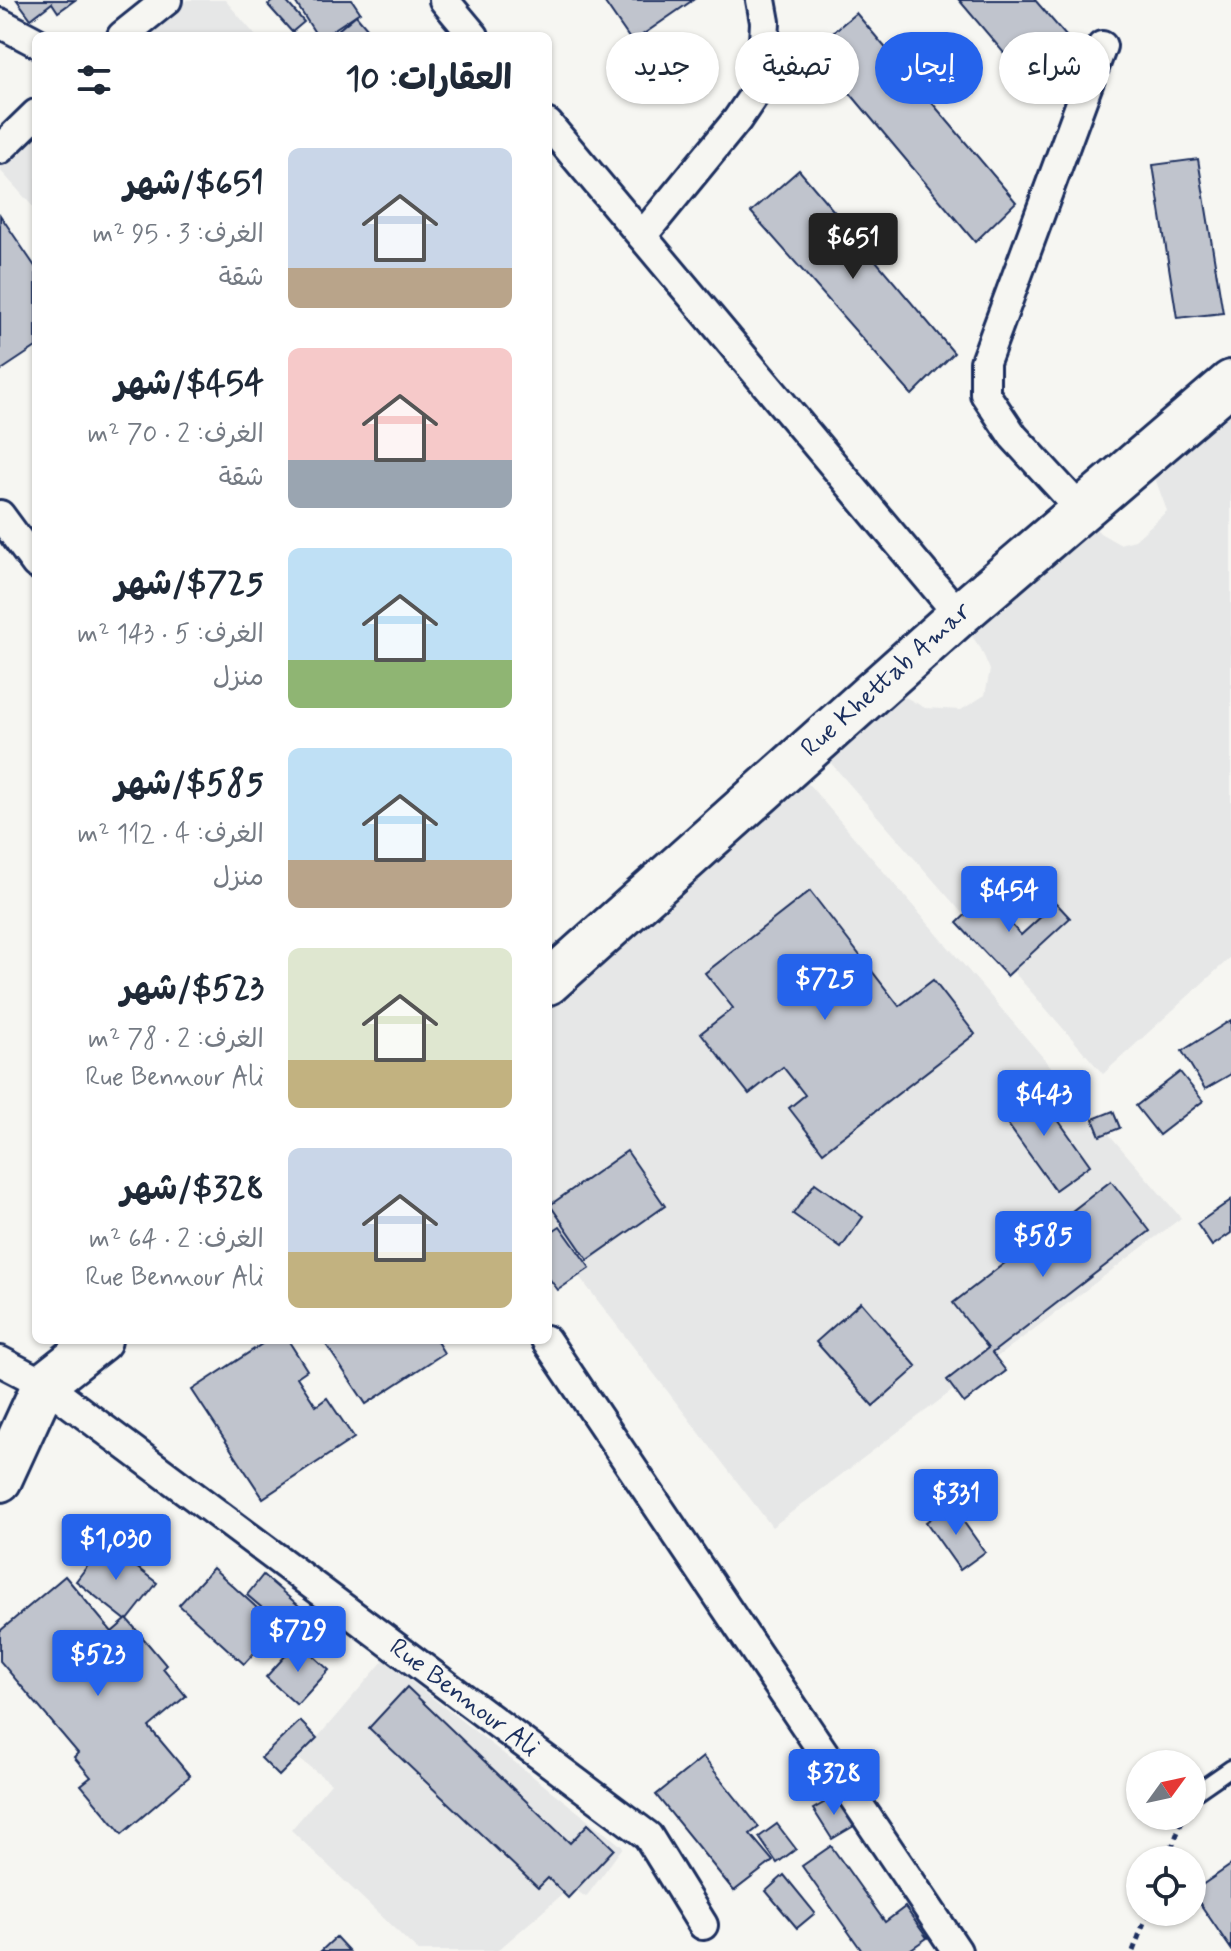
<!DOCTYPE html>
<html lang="ar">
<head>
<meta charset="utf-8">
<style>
	:root { --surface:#fff; --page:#f2f2f3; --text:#1f2937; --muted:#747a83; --accent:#2563eb }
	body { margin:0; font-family:Mynerve,"Playpen Sans Arabic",sans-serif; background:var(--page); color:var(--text); direction:rtl; height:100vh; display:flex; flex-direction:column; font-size:30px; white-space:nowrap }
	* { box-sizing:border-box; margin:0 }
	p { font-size:26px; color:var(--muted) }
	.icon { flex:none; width:44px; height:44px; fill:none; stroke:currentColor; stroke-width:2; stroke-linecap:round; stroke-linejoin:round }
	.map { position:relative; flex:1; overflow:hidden; direction:ltr }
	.drawer { position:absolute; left:32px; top:32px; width:520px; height:1312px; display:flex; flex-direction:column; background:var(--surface); border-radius:12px; box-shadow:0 2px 6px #0004; direction:rtl }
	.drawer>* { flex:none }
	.hud { position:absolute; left:576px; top:32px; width:534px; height:72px; direction:rtl; display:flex; gap:16px }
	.needle { width:52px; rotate:57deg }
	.buttons { position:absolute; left:1126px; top:1750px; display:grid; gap:16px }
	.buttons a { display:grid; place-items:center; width:80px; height:80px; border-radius:50%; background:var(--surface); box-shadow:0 2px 6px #0004; font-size:40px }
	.price { position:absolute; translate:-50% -68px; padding:0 18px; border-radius:8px; background:var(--accent); color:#fff; font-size:26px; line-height:52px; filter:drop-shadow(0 2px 4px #0008) }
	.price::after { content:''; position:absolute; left:50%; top:48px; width:24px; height:18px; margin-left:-12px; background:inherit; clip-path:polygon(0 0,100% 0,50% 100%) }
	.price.current { background:#222; color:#fff }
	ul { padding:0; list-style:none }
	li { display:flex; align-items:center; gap:24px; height:200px; padding:0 40px }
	li span { display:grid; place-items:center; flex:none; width:224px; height:160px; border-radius:12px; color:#555 }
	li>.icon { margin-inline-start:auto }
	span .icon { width:96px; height:96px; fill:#fffc; stroke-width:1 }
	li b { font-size:34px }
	h2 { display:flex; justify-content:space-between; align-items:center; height:96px; padding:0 40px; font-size:34px }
	.pill { padding:0 28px; border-radius:36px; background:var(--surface); box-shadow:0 2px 6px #0004; font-size:28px; line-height:72px }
	.pill.current { background:var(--accent); color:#fff }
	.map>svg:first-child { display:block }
	.built { fill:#e6e7e7 }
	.building { fill:#c0c4cd; stroke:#1b2f5e; stroke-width:2 }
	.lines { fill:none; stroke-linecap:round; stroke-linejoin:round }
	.service-casing { stroke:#1b2f5e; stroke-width:20 }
	.minor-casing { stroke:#1b2f5e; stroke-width:34 }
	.secondary-casing { stroke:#1b2f5e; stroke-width:48 }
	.path { stroke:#1b2f5e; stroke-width:5; stroke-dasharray:6 6; stroke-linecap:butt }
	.service { stroke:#f6f6f2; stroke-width:14 }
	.minor { stroke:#f6f6f2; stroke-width:28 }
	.secondary { stroke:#f6f6f2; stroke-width:42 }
	.labels { text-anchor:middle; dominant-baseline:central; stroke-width:6; stroke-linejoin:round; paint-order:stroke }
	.street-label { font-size:26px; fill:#1b2f5e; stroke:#f6f6f2 }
</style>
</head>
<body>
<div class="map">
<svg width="1231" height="1951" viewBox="0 0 1231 1951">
	<rect width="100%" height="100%" fill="#f6f6f2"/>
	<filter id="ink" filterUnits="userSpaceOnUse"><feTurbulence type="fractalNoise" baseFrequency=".0125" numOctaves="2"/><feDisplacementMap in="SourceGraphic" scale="16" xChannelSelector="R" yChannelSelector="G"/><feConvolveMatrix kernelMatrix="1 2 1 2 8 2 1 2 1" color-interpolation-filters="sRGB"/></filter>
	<g filter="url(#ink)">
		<g class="built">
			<path d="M187 0H225L256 36H144Z"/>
			<path d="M36 126V210L0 170V156Z"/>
			<path d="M1231 389V957L1103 1074 823 754 893 690 925 708 961 710 985 695 990 670 981 649 961 621 1083 515 1100 533 1119 544 1135 540 1167 511 1148 459Z"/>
			<path d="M798 772 1181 1218 772 1527 548 1236V984Z"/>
			<path d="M384 1660 623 1847 586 1897 571 1887 497 1951H418L291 1830 331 1783 299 1759Z"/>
		</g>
		<g class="building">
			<path d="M17 0H75L58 12 52 3 31 19Z"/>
			<path d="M274 0H285L304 22 292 32 268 5Z"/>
			<path d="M294 0H352L360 12 324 36H317Z"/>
			<path d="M603 0H693L632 42Z"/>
			<path d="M959 0H1035L1073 44 1031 85Z"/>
			<path d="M856 13 1016 202 975 242 813 49Z"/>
			<path d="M356 15 373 35 372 36H341L337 31Z"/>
			<path d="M1198 159 1223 313 1177 318 1153 165Z"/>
			<path d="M799 170 954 353 912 395 751 212Z"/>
			<path d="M0 215 36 268V347L0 371Z"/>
			<path d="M810 891 899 1006 933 980 975 1034 823 1152 789 1108 805 1095 783 1067 749 1094 701 1033 733 1008 705 973Z"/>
			<path d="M985 896 1021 935 1056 903 1070 918 1007 976 957 923Z"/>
			<path d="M1231 1020V1074L1205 1089 1182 1051Z"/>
			<path d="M1180 1072 1203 1101 1159 1135 1136 1106Z"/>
			<path d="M1034 1086 1090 1165 1055 1190 999 1112Z"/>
			<path d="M1113 1111 1120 1128 1100 1136 1093 1119Z"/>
			<path d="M627 1151 665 1206 588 1260 550 1205Z"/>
			<path d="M1111 1181 1150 1231 992 1353 1006 1371 964 1403 947 1380 988 1348 953 1303Z"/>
			<path d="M815 1183 863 1217 841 1248 793 1214Z"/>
			<path d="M1231 1200V1233L1212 1246 1197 1224Z"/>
			<path d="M560 1226 590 1268 558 1290 548 1277V1234Z"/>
			<path d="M861 1302 917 1367 873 1406 816 1342Z"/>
			<path d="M268 1340H288L307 1370 297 1377 316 1406 327 1398 354 1438 263 1498 192 1390Z"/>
			<path d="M323 1340H436L444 1353 366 1404Z"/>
			<path d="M951 1504 985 1552 960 1570 926 1522Z"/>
			<path d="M105 1543 157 1583 127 1621 76 1581Z"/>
			<path d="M213 1568 278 1627 244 1664 179 1605Z"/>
			<path d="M263 1575 305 1611 288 1630 247 1595Z"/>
			<path d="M65 1576 112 1632 127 1619 166 1665 163 1668 186 1696 149 1727 190 1776 122 1834 81 1785 91 1777 74 1757 78 1753 0 1661V1631Z"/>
			<path d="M298 1642 329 1670 297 1705 266 1677Z"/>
			<path d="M407 1687 570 1843 588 1824 614 1849 568 1898 548 1878 538 1888 369 1728Z"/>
			<path d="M300 1721 317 1738 279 1776 261 1758Z"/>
			<path d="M703 1757 759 1827 750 1834 773 1861 734 1891 656 1795Z"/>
			<path d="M836 1796 854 1826 832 1839 813 1809Z"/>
			<path d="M777 1824 796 1849 777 1863 759 1837Z"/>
			<path d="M831 1846 885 1922 905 1907 927 1938 908 1951H862L802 1866Z"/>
			<path d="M1231 1865V1949L1192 1892Z"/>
			<path d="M784 1875 815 1913 797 1928 766 1891Z"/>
			<path d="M336 1937 349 1951H321Z"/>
		</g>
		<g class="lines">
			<defs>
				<path id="service" d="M1192 1795 1231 1768"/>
				<g id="minor">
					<path d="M444 0 474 36"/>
					<path d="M0 23 36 42"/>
					<path d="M122 36 167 0"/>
					<path d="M548 124 959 615"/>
					<path d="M0 149 36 114"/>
					<path d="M642 236 737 120 754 95 763 62 765 22 761 0"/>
					<path d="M1081 510 1013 436 985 394V362L1102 46"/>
					<path d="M0 515 36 564"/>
					<path d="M546 1340 957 1951"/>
					<path id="s1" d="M0 1361 44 1384 648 1836 703 1925"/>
				</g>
				<g id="secondary">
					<path id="s2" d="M548 983 959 615 1231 382"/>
					<path d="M0 1480 44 1384 100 1340"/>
				</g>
			</defs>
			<use href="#service" class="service-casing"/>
			<use href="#minor" class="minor-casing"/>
			<use href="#secondary" class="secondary-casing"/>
			<g class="path">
				<path d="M1167 1860 1184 1816"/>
				<path d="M1133 1951 1148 1912"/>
			</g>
			<use href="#service" class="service"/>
			<use href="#minor" class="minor"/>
			<use href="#secondary" class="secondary"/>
		</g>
	</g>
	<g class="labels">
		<g class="street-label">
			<text stroke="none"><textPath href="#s2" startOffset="454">Rue Khettab Amar</textPath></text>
			<text stroke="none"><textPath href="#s1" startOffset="574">Rue Bennour Ali</textPath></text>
		</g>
	</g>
</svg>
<div class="buttons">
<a><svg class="needle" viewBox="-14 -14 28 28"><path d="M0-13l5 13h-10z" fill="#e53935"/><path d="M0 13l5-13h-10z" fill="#747a83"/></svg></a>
<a><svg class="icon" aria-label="locate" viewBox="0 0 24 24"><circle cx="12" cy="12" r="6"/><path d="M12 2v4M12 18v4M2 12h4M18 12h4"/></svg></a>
</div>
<b class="price current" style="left:853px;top:281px">$651</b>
<b class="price" style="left:1009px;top:934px">$454</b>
<b class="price" style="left:825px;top:1022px">$725</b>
<b class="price" style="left:1044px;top:1138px">$443</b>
<b class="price" style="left:1043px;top:1279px">$585</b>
<b class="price" style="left:956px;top:1537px">$331</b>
<b class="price" style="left:116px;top:1582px">$1,030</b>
<b class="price" style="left:298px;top:1674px">$729</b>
<b class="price" style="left:98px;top:1698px">$523</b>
<b class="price" style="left:834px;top:1817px">$328</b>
<div class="hud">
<a class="pill">شراء</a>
<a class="pill current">إيجار</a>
<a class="pill">تصفية</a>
<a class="pill">جديد</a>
</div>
<section class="drawer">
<h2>العقارات: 10<svg class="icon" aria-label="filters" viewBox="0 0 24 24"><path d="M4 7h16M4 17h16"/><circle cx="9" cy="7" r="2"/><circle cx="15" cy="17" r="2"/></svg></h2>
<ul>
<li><span style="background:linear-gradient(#c9d6e8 75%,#b9a48a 0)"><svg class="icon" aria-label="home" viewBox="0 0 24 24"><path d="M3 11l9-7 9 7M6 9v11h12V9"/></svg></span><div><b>$651/شهر</b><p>الغرف: 3 · 95 m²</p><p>شقة</p></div></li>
<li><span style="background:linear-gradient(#f6c9c9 70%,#9aa5b1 0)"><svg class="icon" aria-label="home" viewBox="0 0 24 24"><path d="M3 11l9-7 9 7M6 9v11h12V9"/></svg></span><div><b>$454/شهر</b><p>الغرف: 2 · 70 m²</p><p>شقة</p></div></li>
<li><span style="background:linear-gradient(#bfe0f5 70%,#8fb573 0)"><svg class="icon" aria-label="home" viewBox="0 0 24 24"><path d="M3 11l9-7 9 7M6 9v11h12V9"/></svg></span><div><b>$725/شهر</b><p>الغرف: 5 · 143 m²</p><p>منزل</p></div></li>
<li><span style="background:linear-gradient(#bfe0f5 70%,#b9a48a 0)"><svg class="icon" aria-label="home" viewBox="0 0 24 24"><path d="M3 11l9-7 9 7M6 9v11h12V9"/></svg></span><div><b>$585/شهر</b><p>الغرف: 4 · 112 m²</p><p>منزل</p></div></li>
<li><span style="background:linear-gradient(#dfe7d0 70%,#c2b280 0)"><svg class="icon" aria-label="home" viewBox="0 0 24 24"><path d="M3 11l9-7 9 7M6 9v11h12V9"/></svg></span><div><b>$523/شهر</b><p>الغرف: 2 · 78 m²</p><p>Rue Bennour Ali</p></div></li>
<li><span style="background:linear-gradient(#c9d6e8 65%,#c2b280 0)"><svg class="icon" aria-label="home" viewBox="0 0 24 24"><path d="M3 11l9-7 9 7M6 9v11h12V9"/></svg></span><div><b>$328/شهر</b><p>الغرف: 2 · 64 m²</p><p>Rue Bennour Ali</p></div></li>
</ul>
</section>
</div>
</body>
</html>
